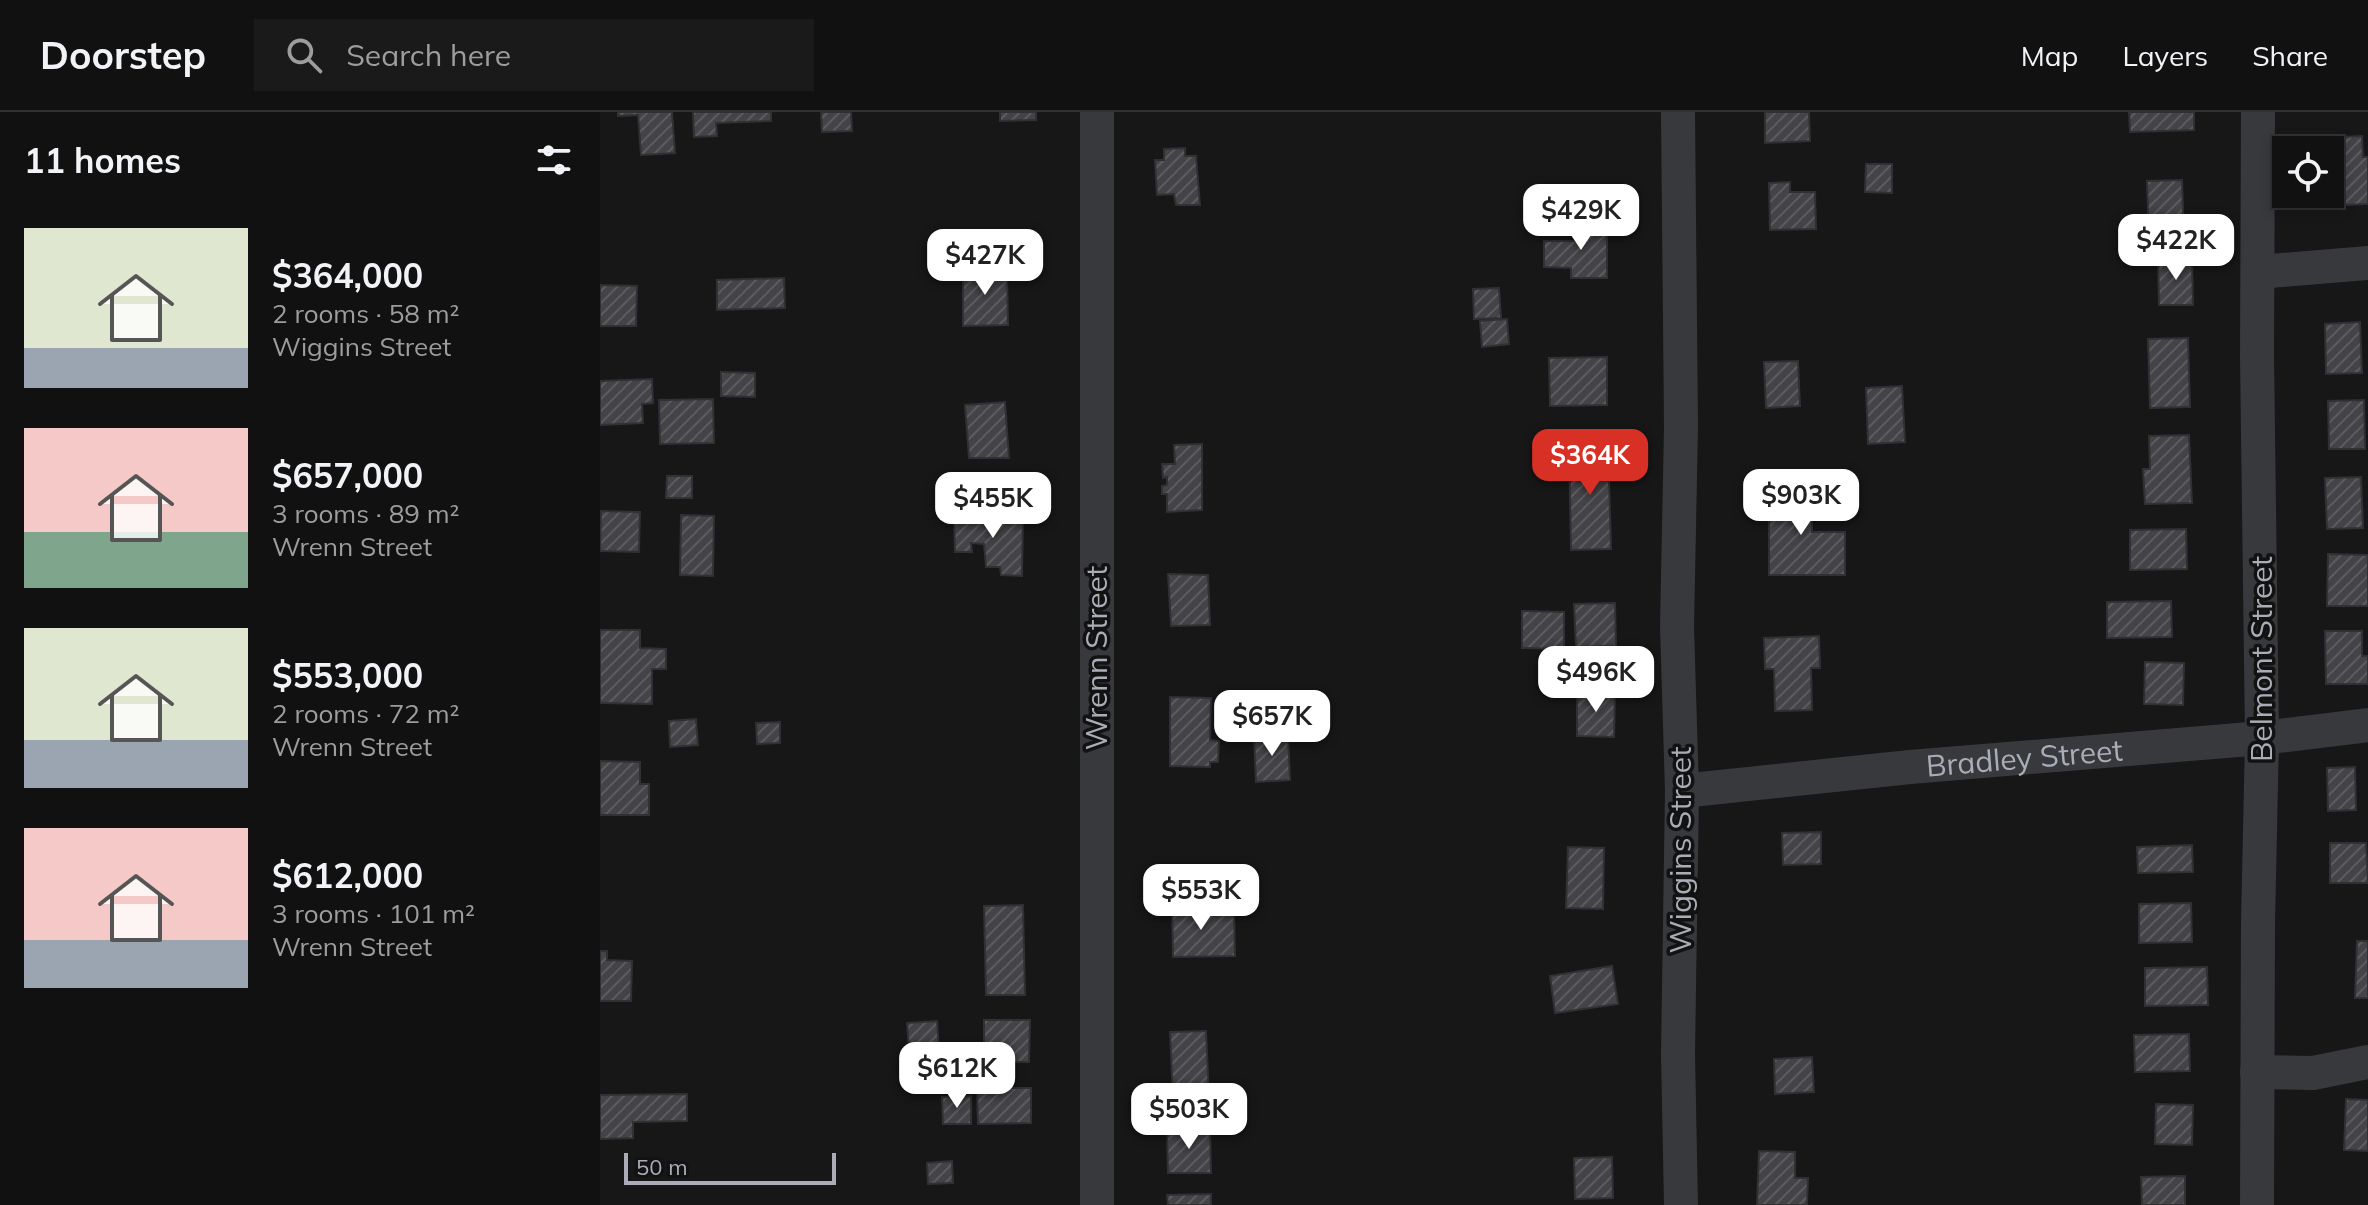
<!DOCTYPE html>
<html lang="en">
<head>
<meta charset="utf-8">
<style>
	:root { --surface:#111112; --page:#1a1a1b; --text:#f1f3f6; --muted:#9c9d9f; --line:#303132; --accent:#d93025 }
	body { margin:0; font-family:Mulish,sans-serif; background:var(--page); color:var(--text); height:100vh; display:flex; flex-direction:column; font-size:30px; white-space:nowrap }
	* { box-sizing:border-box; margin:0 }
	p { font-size:26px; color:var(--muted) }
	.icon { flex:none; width:44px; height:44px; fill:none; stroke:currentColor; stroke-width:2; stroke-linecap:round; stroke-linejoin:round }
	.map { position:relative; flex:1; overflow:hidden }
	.drawer { display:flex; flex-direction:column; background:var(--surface); width:600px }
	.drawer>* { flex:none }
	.fabs { position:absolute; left:1672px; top:24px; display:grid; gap:16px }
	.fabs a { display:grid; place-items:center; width:72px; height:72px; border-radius:0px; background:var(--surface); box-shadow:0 4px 12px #0003,0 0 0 2px var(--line); font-size:40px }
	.scale { position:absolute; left:24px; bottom:20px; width:212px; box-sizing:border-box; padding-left:8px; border:4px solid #aaadb7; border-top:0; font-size:22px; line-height:28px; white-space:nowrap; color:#aaadb7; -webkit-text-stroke:6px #121213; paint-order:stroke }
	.price { position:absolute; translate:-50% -68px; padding:0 18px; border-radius:16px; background:#fff; color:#222; font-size:26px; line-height:52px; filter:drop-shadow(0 2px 4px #0008) }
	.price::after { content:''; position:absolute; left:50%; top:48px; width:24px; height:18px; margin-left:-12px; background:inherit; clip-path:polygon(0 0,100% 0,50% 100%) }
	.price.active { background:var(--accent); color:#fff }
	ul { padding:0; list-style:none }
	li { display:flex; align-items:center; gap:24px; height:200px; padding:0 24px }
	li span { display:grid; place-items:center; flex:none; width:224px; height:160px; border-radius:0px; color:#555 }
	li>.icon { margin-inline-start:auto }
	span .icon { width:96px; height:96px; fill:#fffc; stroke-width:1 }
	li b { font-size:34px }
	h2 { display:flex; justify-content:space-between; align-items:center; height:96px; padding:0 24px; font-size:34px }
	header { display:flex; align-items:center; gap:48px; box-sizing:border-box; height:112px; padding:0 40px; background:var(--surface); border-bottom:2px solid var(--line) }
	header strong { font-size:38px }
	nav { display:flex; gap:44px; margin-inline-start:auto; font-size:28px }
	.search { width:560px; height:72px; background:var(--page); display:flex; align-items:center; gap:20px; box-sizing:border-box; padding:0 28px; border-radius:0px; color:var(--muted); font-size:30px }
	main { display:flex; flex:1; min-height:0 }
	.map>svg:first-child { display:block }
	.building { fill:url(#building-hatch); stroke:#313134; stroke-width:2 }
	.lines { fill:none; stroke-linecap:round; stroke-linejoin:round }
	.minor { stroke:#38393d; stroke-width:34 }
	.labels { text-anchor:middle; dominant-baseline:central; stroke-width:7; stroke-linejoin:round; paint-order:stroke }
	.street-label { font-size:30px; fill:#aaadb7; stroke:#121213 }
</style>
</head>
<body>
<header>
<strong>Doorstep</strong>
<div class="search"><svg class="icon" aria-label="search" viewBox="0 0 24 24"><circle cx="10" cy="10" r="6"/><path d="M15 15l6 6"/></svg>Search here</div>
<nav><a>Map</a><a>Layers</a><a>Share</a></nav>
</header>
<main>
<section class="drawer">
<h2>11 homes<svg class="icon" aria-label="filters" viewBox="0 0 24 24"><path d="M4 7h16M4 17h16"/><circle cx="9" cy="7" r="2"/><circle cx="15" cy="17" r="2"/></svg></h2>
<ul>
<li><span style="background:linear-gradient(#dfe7d0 75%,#9aa5b1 0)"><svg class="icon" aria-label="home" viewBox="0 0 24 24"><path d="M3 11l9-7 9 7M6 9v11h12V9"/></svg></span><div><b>$364,000</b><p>2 rooms · 58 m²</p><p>Wiggins Street</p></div></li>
<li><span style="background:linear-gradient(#f6c9c9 65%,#7fa58c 0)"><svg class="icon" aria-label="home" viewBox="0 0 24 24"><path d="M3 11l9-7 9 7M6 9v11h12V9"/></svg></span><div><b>$657,000</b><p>3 rooms · 89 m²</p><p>Wrenn Street</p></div></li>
<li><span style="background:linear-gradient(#dfe7d0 70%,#9aa5b1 0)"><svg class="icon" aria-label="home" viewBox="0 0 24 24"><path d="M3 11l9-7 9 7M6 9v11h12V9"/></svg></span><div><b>$553,000</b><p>2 rooms · 72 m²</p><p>Wrenn Street</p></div></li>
<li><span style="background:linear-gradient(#f6c9c9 70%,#9aa5b1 0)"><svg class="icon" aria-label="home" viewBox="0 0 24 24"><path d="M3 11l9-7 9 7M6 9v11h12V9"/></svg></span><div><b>$612,000</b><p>3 rooms · 101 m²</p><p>Wrenn Street</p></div></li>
</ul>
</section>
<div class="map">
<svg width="1768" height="1093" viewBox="0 0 1768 1093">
	<defs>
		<pattern id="building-hatch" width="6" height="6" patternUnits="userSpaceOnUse" patternTransform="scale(2)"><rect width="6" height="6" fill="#444448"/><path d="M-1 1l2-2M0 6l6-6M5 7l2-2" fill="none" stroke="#5c5c60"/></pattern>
	</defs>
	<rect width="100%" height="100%" fill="#171718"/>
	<g class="building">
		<path d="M18 0H72L75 41 41 43 38 3 18 4Z"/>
		<path d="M93 0H171V9L116 11 117 24 94 25Z"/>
		<path d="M221 0H251L252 19 222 20Z"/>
		<path d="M400 0H436V8L400 9Z"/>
		<path d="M1165 0H1209L1210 29 1165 31Z"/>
		<path d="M1529 0H1594V18L1530 20Z"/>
		<path d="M1762 24 1763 45H1768V92L1744 93 1741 25Z"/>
		<path d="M585 36V44H596L600 93H576L574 82 557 83 555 48H564V37Z"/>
		<path d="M1266 52H1292V81L1265 80Z"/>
		<path d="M1582 68 1584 127 1549 128 1547 69Z"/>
		<path d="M1190 70V80H1215L1216 117 1170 118 1169 71Z"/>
		<path d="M981 108H1007V166H971V156L944 155V129H981Z"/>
		<path d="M1592 146 1593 193H1559L1558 147Z"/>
		<path d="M363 157H407L408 213 363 214Z"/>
		<path d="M184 166 185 196 117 198V168Z"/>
		<path d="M0 173 37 174 36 214H0Z"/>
		<path d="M899 176 901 206 874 207 873 177Z"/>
		<path d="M907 207 909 232 882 235 880 209Z"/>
		<path d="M1760 210 1762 261 1726 262 1725 212Z"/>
		<path d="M1588 226 1590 295 1550 296 1548 227Z"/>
		<path d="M1007 245V293L950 294 949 246Z"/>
		<path d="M1198 249 1200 294 1166 296 1164 250Z"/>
		<path d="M121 260 155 261V285L121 284Z"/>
		<path d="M52 267 53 291 42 292 43 311 0 313V269Z"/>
		<path d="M1302 274 1305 330 1268 332 1266 276Z"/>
		<path d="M113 287 114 331 60 332 59 288Z"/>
		<path d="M1764 288 1765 337H1729L1728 289Z"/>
		<path d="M405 290 409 346H369L365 293Z"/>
		<path d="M1589 323 1592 391 1545 392 1543 357H1550L1549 324Z"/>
		<path d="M602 332V398L567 400V382H562V374L567 373V365L563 366 562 352H575L574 333Z"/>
		<path d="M1008 332 1011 437 971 438 969 333Z"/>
		<path d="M67 364H92V386H66Z"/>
		<path d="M1761 365 1763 416 1727 417 1725 366Z"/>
		<path d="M1169 375H1212V420H1245V463H1169Z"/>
		<path d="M1 399 40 400 39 440 0 439Z"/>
		<path d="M81 403 114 404 113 464 80 463Z"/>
		<path d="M423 403 422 464 401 463 400 455H386L384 432 371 431 372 440H355L354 404Z"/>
		<path d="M1586 417 1587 457 1530 458V418Z"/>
		<path d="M1728 442 1768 443V494H1727Z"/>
		<path d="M568 462 608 463 610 513 571 514Z"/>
		<path d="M1571 489 1572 525 1507 526V490Z"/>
		<path d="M1015 491 1016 534 976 535 974 492Z"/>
		<path d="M922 499 964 500V537L922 536Z"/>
		<path d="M0 518H40V536L66 537V557H52V592L0 591Z"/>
		<path d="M1725 519H1762V544H1768V572H1726Z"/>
		<path d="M1219 524 1220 556H1211L1212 598 1175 599 1174 557H1165L1164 526Z"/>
		<path d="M1545 550 1584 551 1583 593 1544 592Z"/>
		<path d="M977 580 1015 581 1014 625 977 624Z"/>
		<path d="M570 585 611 586 610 628 619 629 618 650H610V655L570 654Z"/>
		<path d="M96 607 98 633 70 635 69 609Z"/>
		<path d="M180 610V631L157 632 156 611Z"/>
		<path d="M688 623 690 668 656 670 654 625Z"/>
		<path d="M0 649 40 650V672H49V703H0Z"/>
		<path d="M1755 655 1756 698 1728 699 1727 656Z"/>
		<path d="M1221 720V752L1183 753 1182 721Z"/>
		<path d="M1730 731H1766L1768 771H1730Z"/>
		<path d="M1592 733 1593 760 1538 761 1537 735Z"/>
		<path d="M968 735 1004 736 1003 797 966 796Z"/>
		<path d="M572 788H594V802L634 801 635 844 573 845Z"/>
		<path d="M1591 791 1592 830 1539 831V792Z"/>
		<path d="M423 793 425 883H386L384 794Z"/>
		<path d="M1757 829H1768V886H1755Z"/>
		<path d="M0 839H7V848L32 849 31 889H0Z"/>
		<path d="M1012 854 1018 892 955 901 950 864Z"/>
		<path d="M1607 855 1608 893 1545 894V856Z"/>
		<path d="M384 908H430L429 950H384Z"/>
		<path d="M337 909 339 936 309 938 307 911Z"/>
		<path d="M606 919 609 984 573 985 570 920Z"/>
		<path d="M1589 922 1590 959 1535 960 1534 923Z"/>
		<path d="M1212 945 1214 980 1175 982 1174 947Z"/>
		<path d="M377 976H431V1011L378 1012Z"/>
		<path d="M87 982V1009L33 1010V1026L0 1027V983Z"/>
		<path d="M371 984V1012H343L342 985Z"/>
		<path d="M1746 987 1768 988V1039L1744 1038Z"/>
		<path d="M1556 992 1593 993 1592 1033 1555 1032Z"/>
		<path d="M610 1016 611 1061H568L567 1017Z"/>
		<path d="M1159 1039 1195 1040V1066H1208L1207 1093H1157Z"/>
		<path d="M1012 1045 1013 1086 975 1087 974 1046Z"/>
		<path d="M352 1049 353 1071 328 1072 327 1051Z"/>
		<path d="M1585 1064V1093H1542L1541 1065Z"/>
		<path d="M611 1082V1093H568L567 1083Z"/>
	</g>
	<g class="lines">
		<g class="minor">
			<path d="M1078 0 1081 315 1077 515 1082 679 1078 942 1081 1093"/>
			<path d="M1658 160 1768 151"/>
			<path id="s1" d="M1082 679 1310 655 1662 626 1768 613"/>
			<path d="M1657 960 1713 961 1768 950"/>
			<path d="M497 1093V0"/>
			<path d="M1657 1093 1658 812 1662 626 1657 244 1658 0"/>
		</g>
	</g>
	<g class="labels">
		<g class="street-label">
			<text transform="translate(496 546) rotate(-90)">Wrenn Street</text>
			<text transform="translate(1661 547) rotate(-90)">Belmont Street</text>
			<text stroke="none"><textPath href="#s1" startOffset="344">Bradley Street</textPath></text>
			<text transform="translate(1080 738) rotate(-90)">Wiggins Street</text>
		</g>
	</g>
</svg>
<div class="fabs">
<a><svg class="icon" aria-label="locate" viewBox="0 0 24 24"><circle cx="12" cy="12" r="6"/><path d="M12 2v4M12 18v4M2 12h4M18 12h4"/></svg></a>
</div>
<div class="scale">50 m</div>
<b class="price" style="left:981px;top:140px">$429K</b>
<b class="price" style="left:1576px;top:170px">$422K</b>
<b class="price" style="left:385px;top:185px">$427K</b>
<b class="price active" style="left:990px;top:385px">$364K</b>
<b class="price" style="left:1201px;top:425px">$903K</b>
<b class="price" style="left:393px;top:428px">$455K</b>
<b class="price" style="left:996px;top:602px">$496K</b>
<b class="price" style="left:672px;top:646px">$657K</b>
<b class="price" style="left:601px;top:820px">$553K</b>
<b class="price" style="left:357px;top:998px">$612K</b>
<b class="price" style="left:589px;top:1039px">$503K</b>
</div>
</main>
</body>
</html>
